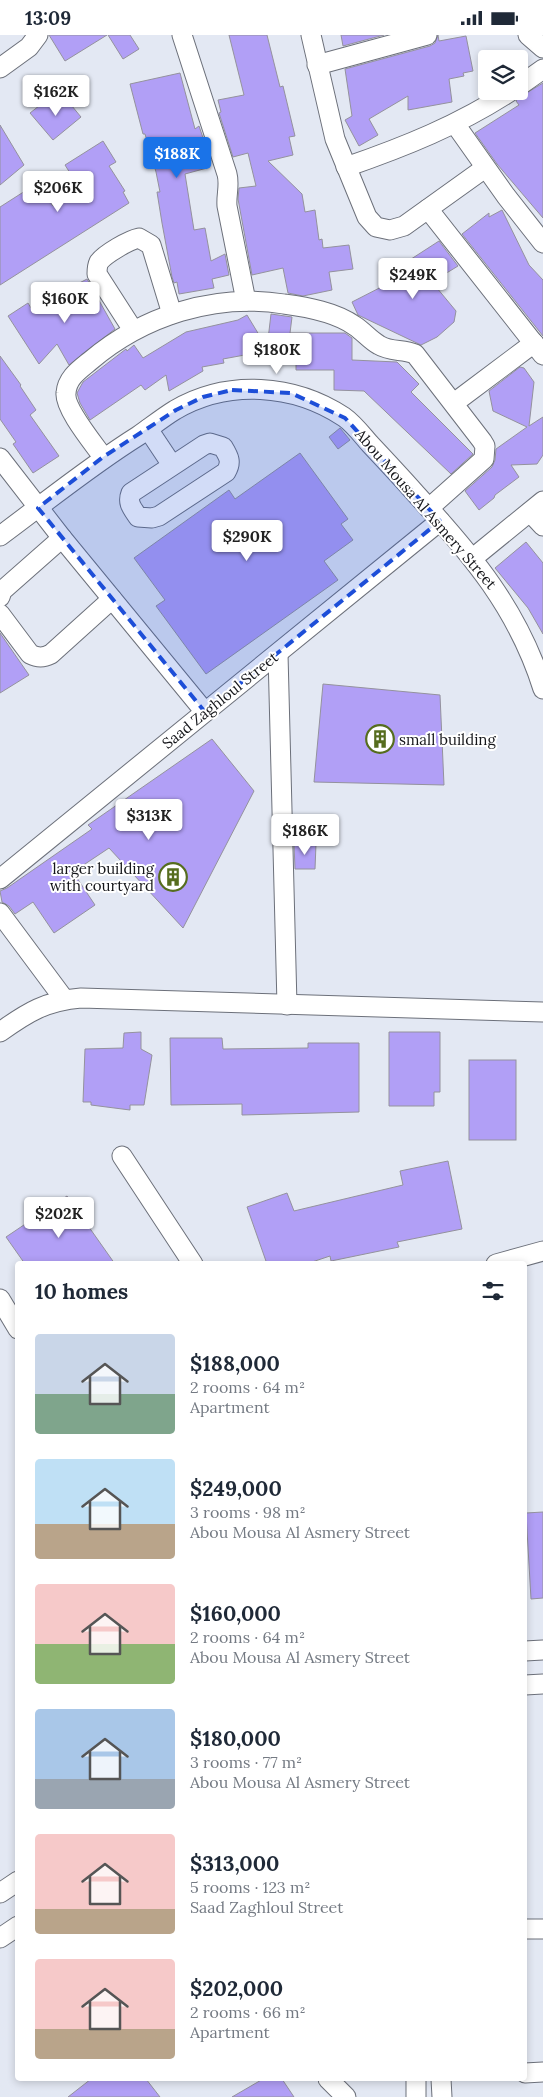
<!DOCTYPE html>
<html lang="en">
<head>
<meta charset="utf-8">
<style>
	:root { --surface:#fff; --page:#f2f2f3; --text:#1f2937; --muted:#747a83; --accent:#1a73e8 }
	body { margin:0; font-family:Lora,serif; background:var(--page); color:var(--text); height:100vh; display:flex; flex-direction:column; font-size:19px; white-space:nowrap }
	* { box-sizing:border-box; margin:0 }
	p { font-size:16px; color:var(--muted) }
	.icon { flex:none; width:28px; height:28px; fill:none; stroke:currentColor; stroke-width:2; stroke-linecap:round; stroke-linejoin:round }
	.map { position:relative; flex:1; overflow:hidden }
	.sheet { position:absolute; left:15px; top:1226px; width:512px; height:820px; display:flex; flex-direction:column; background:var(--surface); border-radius:5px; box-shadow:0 2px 8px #0003 }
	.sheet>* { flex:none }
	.tools { position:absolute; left:478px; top:15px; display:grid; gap:10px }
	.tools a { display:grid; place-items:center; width:50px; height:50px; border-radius:5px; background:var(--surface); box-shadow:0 2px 8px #0003; font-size:25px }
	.price { position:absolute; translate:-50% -42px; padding:0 11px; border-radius:5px; background:#fff; color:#222; font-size:16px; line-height:32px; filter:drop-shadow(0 1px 2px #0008) }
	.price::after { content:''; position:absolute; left:50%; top:30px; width:15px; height:11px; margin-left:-8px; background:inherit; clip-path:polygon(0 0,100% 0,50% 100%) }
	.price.active { background:var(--accent); color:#fff }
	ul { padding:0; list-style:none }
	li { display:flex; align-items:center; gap:15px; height:125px; padding:0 20px }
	li span { display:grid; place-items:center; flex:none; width:140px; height:100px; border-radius:5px; color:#555 }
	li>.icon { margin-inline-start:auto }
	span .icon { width:60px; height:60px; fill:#fffc; stroke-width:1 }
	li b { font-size:21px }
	h2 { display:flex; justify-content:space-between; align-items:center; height:60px; padding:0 20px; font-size:21px }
	.status { display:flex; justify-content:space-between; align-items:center; height:35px; padding:0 25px; background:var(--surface); direction:ltr }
	.status svg { height:14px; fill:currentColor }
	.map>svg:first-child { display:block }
	.building { fill:#b19ff6; stroke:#94929d }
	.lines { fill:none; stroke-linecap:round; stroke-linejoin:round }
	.minor-casing { stroke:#6c707a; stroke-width:21 }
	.minor { stroke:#fff; stroke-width:19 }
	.marked { fill:#1d4ed8; fill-opacity:0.2; stroke:#1d4ed8; stroke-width:4; stroke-dasharray:10 6; stroke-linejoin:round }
	.labels { text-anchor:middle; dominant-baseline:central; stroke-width:4; stroke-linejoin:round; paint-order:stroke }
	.street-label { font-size:15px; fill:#15161a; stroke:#fff }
	.poi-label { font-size:15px; fill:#15161a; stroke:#fff; text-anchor:start }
</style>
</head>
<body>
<div class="status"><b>13:09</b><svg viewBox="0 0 49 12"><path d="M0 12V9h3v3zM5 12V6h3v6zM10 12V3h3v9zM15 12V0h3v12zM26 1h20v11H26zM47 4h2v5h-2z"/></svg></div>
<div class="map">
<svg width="543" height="2062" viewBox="0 0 543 2062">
	<rect width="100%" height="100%" fill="#e3e8f3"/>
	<g class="building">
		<path d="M49 0H107L65 26Z"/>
		<path d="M108 0H130L139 14 123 24Z"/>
		<path d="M229 0H267L280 52 283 51 295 101 289 102 293 120 268 126 302 159 305 177 315 175 319 205 322 204 323 213 349 210 353 234 329 237 332 255 303 261 288 258 283 233 252 240 238 164 239 153 256 151 248 118 233 122 219 78 221 77 218 65 244 60Z"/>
		<path d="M341 0H384L343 11Z"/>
		<path d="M438 0 439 6 466 1 473 36 463 38 464 41 449 44 452 67 408 75V61L369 84 378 100 359 111 345 85 352 81 345 34 430 11 435 8Z"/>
		<path d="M180 38 195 94 199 91 211 126 206 128 207 133 185 139 194 195 205 193 211 226 225 219 229 240 212 244 214 253 179 259 177 247 174 248 172 242 162 188 157 157H160L156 137 145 99H143L130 49Z"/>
		<path d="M543 48V183L497 129 475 98 519 70 516 66 520 62Z"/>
		<path d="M67 65 81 82 53 105 30 78 44 67 45 71Z"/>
		<path d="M0 90 24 130 0 150Z"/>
		<path d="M103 106 116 127 109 131 125 156 123 157 129 168 0 250V172L36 149 46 166 49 165 53 171 80 154 65 130Z"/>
		<path d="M502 175 529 230 543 245V301L462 199 489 178V182Z"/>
		<path d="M439 206 458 231 432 247 456 276 454 287 437 302 421 310 358 280 352 267 436 224 405 228Z"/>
		<path d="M87 244 115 294 69 330 57 309 39 329 8 281 28 268 34 278 66 261 64 256Z"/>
		<path d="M271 279 292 282 290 298H345L352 303V325L397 327 419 349 411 357 473 419 451 439 364 356 334 355V335H296V325L250 319 223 324 224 328 202 332 203 336 169 356 166 340 145 355 141 350 90 385 80 368 77 358 83 347 126 314 127 316 134 310 143 323 186 297 238 285 247 280 267 313Z"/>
		<path d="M0 321 21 350 20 351 36 375 30 380 59 421 33 438 13 409 16 407 0 384Z"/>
		<path d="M520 332 524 333 534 347 529 391 543 382V420L537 429 511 430 519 442 495 460 494 463 479 475 465 456 492 432 495 425 496 414 527 392 493 376 489 356Z"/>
		<path d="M340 393 350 405 338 414 329 402Z"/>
		<path d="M300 418 348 484 341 489 353 505 324 526 338 545 206 639 156 571 165 565 134 523 229 455 235 464Z"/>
		<path d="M526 507 543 528V599L528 573 495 533Z"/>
		<path d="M0 598 29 640 0 658Z"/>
		<path d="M323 649 440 660 444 750 314 747Z"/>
		<path d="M212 704 254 756 183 893 109 813 73 837 95 870 54 898 33 867 15 879 9 871 2 867 0 856 7 853 92 794 88 790Z"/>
		<path d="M294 809H316L315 834H295Z"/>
		<path d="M141 997V1014L152 1020 144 1070H130V1075L91 1070V1067H83L85 1014 123 1013 124 998Z"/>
		<path d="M389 997H440V1057H434V1071H389Z"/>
		<path d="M170 1003H222L223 1014 308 1013V1008H359V1077L242 1080V1069L171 1070Z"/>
		<rect x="469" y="1025" width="47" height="80"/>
		<path d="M448 1126 462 1194 397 1207 399 1212 331 1226 330 1221 306 1229H267L247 1172 287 1158 294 1176 403 1150 400 1136Z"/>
		<path d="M67 1161 115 1229H25L6 1202Z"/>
		<path d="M543 1477V1563L531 1564 526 1478Z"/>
		<path d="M91 2044H146L160 2062H68Z"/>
		<path d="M263 2044H282L294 2062H232Z"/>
	</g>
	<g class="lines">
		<defs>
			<g id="minor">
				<path d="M182 0 227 139C230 150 226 160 227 171L246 266"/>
				<path d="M311 0 335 104 367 182 376 192 390 195 404 191 485 133"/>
				<path d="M528 0 543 13"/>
				<path d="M317 30 427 0"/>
				<path d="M0 33 29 12 38 0"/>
				<path d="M519 51 543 34"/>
				<path d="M455 89 506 161 543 208"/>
				<path d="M346 132C404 112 459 90 511 56"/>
				<path d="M428 174 543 320"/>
				<path d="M133 295 97 239C97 234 97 231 99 227 105 219 129 205 139 203L151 210 172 279"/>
				<path d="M454 368 534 308"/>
				<path d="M148 394 172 430"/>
				<path d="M210 408 223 412C229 422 232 427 226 437L159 481 152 483 138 482C132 473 127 468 131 458L204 410Z"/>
				<path d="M103 422C94 409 64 373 66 358 67 343 79 335 90 326 143 281 214 258 284 269 307 272 336 277 355 291 364 297 370 305 379 310 390 317 403 314 415 319L482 406 485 411 484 424 429 473"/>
				<path d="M0 423 62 503 205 677"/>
				<path d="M530 477 543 491"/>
				<path d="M0 501C46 467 90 431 138 401 151 392 162 383 175 375 228 344 294 349 344 382 354 389 362 400 370 409 386 426 401 442 416 459 472 520 518 574 543 654"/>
				<path d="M473 523 543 466"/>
				<path d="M0 562 2 556 62 503"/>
				<path d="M0 579 30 619C38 623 43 623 51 619L112 564"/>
				<path d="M278 619 287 970"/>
				<path d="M0 844 440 486"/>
				<path d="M0 878 64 964"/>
				<path d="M0 997C28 977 46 966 81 963L543 977"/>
				<path d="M122 1121 193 1229"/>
				<path d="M496 1229 543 1216"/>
				<path d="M0 1264 18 1294"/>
				<path d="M525 1616 543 1615"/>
				<path d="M525 1650 543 1649"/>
				<path d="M0 1858 18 1846"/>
				<path d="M525 1894H543"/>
				<path d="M0 1903 18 1891"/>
				<path d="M525 2038 543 2037"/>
				<path d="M328 2044 346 2062"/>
				<path d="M416 2044V2062"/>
				<path d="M441 2044 442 2062"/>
			</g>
		</defs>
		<use href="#minor" class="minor-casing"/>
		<use href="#minor" class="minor"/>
	</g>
	<path class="marked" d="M232 355 291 358 345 383 440 486 205 677 38 473 103 422 176 375 203 362Z"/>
	<defs>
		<symbol id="building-ring" viewBox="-11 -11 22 22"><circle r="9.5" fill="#fff" stroke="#566d1e" stroke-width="1.5"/><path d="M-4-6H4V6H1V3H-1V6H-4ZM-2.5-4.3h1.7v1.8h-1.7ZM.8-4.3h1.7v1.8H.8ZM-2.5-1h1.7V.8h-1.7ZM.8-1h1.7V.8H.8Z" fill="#566d1e"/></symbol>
	</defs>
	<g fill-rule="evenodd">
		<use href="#building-ring" x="364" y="688" width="32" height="32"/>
		<use href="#building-ring" x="157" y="826" width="32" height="32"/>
	</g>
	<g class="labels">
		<g class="street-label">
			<text transform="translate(426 474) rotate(49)">Abou Mousa Al Asmery Street</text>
			<text transform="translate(220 665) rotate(-39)">Saad Zaghloul Street</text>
		</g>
		<g class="poi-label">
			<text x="399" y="704">small building</text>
			<text x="154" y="833" text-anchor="end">larger building<tspan x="154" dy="17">with courtyard</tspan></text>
		</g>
	</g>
</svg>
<div class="tools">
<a><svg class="icon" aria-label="layers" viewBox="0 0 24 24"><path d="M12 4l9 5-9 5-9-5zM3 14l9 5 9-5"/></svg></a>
</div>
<b class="price" style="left:56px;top:82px">$162K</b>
<b class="price active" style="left:177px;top:144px">$188K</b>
<b class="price" style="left:58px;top:178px">$206K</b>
<b class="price" style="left:413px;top:265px">$249K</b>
<b class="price" style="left:65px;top:289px">$160K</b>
<b class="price" style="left:277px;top:340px">$180K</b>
<b class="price" style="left:247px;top:527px">$290K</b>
<b class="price" style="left:149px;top:806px">$313K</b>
<b class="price" style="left:305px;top:821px">$186K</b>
<b class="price" style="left:59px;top:1204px">$202K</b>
<section class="sheet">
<h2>10 homes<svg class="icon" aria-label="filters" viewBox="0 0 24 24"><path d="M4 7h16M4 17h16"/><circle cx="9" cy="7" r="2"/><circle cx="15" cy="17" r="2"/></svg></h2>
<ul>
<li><span style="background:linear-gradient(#c9d6e8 60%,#7fa58c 0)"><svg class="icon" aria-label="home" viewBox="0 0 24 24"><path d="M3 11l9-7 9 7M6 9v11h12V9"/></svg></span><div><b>$188,000</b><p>2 rooms · 64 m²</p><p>Apartment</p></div></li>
<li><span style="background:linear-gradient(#bfe0f5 65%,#b9a48a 0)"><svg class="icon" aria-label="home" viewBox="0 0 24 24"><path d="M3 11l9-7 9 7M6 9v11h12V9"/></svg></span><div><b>$249,000</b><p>3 rooms · 98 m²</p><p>Abou Mousa Al Asmery Street</p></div></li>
<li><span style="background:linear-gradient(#f6c9c9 60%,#8fb573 0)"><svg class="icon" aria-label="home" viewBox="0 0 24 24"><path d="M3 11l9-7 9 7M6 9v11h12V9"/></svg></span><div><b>$160,000</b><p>2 rooms · 64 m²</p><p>Abou Mousa Al Asmery Street</p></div></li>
<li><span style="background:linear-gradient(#a9c7e8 70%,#9aa5b1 0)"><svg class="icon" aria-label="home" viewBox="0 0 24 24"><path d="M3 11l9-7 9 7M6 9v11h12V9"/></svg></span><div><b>$180,000</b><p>3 rooms · 77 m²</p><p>Abou Mousa Al Asmery Street</p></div></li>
<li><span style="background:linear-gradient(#f6c9c9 75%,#b9a48a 0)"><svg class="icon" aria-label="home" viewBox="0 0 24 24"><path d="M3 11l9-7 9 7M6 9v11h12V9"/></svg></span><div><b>$313,000</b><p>5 rooms · 123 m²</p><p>Saad Zaghloul Street</p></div></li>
<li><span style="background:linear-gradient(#f6c9c9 70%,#b9a48a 0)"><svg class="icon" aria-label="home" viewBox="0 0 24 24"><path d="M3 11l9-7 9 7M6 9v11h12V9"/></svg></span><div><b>$202,000</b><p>2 rooms · 66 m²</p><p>Apartment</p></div></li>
</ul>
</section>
</div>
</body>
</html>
